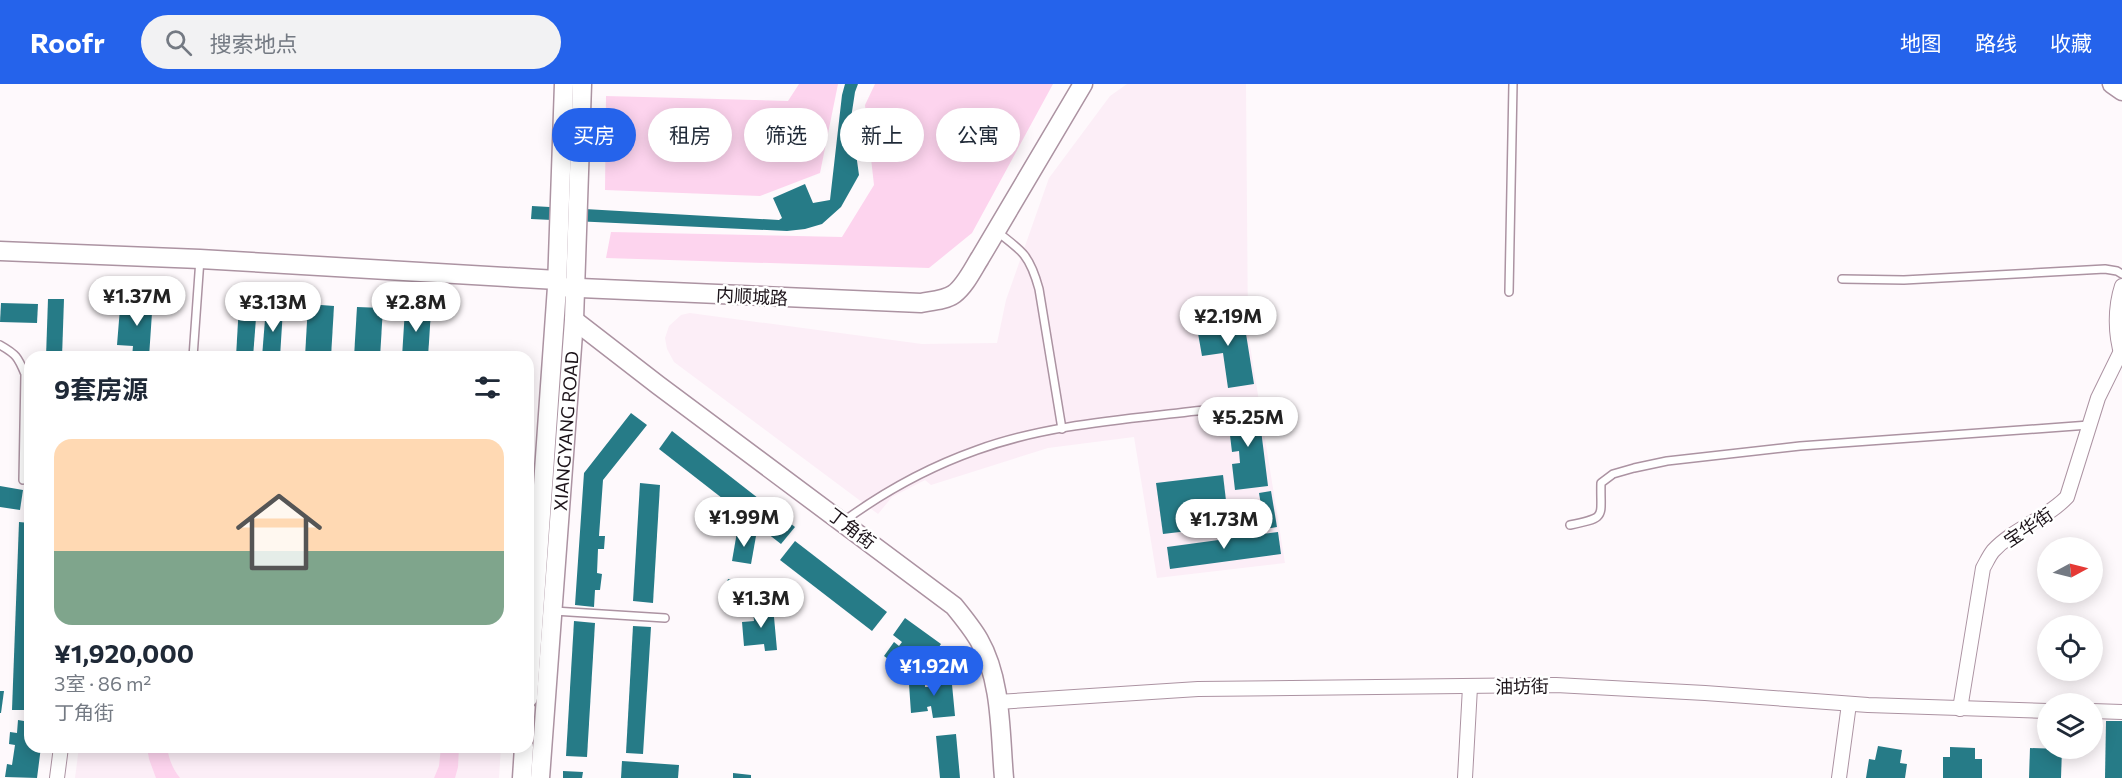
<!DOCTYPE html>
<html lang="zh">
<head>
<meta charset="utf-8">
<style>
	:root { --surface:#fff; --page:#f2f2f3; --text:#1f2937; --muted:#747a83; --line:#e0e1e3; --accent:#2563eb }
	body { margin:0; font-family:Commissioner,"Noto Sans SC",sans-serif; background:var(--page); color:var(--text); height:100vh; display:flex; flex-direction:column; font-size:22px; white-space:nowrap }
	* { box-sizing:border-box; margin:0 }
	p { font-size:20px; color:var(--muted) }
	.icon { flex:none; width:33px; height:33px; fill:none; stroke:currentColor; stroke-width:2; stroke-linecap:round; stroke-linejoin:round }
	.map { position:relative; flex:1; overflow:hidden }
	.panel { position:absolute; left:24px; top:267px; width:510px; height:402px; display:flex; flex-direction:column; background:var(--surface); border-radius:18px; box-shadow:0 3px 15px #0003 }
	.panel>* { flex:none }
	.top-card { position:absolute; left:552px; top:24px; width:570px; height:54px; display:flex; gap:12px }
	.needle { width:39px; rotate:83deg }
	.tools { position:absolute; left:2037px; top:453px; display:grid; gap:12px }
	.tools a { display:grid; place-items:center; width:66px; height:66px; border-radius:50%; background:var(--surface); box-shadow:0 3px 15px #0003; font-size:30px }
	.price { position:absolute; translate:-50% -51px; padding:0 14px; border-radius:21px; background:#fff; color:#222; font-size:20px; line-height:39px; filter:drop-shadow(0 2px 3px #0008) }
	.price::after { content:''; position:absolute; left:50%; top:36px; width:18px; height:14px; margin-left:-9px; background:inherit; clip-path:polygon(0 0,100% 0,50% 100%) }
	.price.selected { background:var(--accent); color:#fff }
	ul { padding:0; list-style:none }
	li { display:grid; align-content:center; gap:12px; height:318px; padding:0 30px }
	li+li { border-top:2px solid var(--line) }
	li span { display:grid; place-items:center; height:186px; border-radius:18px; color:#555 }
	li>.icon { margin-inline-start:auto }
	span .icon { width:108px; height:108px; fill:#fffc; stroke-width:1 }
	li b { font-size:26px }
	h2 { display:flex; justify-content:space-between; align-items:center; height:72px; padding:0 30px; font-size:26px }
	.chip { padding:0 21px; border-radius:27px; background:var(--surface); box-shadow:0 3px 15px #0003; font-size:21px; line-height:54px }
	.chip.selected { background:var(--accent); color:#fff }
	header { display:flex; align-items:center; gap:36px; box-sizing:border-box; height:84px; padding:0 30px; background:var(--accent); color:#fff }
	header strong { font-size:28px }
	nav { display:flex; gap:33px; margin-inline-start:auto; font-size:21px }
	.search { width:420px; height:54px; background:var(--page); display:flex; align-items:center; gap:15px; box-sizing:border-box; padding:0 21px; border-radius:33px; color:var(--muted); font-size:22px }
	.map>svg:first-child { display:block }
	.built { fill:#fceef7 }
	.green { fill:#fdd4ee }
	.building { fill:#267b87 }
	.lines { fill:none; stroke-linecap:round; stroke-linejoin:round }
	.service-casing { stroke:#ac93a2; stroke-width:10 }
	.minor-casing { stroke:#ac93a2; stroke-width:16 }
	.tertiary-casing { stroke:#ac93a2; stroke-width:21 }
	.service { stroke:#fff; stroke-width:7 }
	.minor { stroke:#fff; stroke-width:14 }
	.tertiary { stroke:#fff; stroke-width:18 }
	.labels { text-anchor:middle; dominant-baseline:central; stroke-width:5; stroke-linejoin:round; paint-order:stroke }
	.street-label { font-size:18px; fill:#1d141a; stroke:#fff }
</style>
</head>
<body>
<header>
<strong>Roofr</strong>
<div class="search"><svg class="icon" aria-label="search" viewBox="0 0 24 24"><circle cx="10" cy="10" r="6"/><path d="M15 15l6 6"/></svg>搜索地点</div>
<nav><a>地图</a><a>路线</a><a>收藏</a></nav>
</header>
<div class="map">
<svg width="2122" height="694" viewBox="0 0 2122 694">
	<rect width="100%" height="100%" fill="#fef9fc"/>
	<g class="built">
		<path d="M1127 0H1246L1248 249 1285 479 1157 494 1134 353 1048 364 931 401 925 396 892 413 878 430 674 278 667 265 665 254 669 242 681 231 690 229 922 260 997 259 1006 216 1049 94 1110 12Z"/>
		<path d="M79 663H501L499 694H75Z"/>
	</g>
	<g class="green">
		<path d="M799 0H838L820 89 760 112 605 106 606 12 788 17Z"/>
		<path d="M875 0H1053L972 149 929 184 606 174 611 148 842 153 874 101 865 21Z"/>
		<path d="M147 663H167C169 675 172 684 180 694H156L149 675Z"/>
		<path d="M441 663H459L458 683 455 694H434L439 682Z"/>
	</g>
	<g class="building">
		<path d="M845 0H858L855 8 851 34 859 91 841 123 822 140 805 145 787 147 531 135 532 122 779 136 782 134 773 114 805 100 813 119 830 116 842 11Z"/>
		<path d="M136 213 153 214 149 273H132L133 262 117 261 120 224 135 225Z"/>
		<path d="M48 215H64L62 273H46Z"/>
		<path d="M1 219 38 220 37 239 0 238Z"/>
		<path d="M239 220 257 221 253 273H236Z"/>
		<path d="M308 220 334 222 331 273H305Z"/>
		<path d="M266 223 283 225 280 273H262Z"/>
		<path d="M357 223 383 224 380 273H354Z"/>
		<path d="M405 225 431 227 428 273H402Z"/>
		<path d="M1243 231 1254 300 1228 304 1223 269 1202 272 1196 238Z"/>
		<path d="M1258 322 1268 402 1235 406 1232 380 1240 379 1239 367 1232 368 1227 326Z"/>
		<path d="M631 329 647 341 603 396 599 452H605L604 465H598L597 489 602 490 600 506H595L594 523 575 521 584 389Z"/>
		<path d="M672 347 795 443 781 460 659 365Z"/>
		<path d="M1223 391 1229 442 1163 450 1156 399Z"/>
		<path d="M640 399 660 401 653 519 633 517Z"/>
		<path d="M0 402 23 406 20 426 0 423Z"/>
		<path d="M1271 407 1277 443 1265 445 1259 409Z"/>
		<path d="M19 438 30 439V626H12Z"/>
		<path d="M737 448 756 452 751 480 732 477Z"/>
		<path d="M1278 448 1281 470 1170 485 1167 463Z"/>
		<path d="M795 457 887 528 872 547 780 476Z"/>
		<path d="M728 495 751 501 746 518 723 511Z"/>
		<path d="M773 522 777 566 765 567 764 560 744 562 742 538 754 537 753 524Z"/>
		<path d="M905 534 941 560 929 577 918 570 916 574 921 577 911 592 884 572 894 558 899 562 902 558 893 551Z"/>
		<path d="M574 537 595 539 587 673 566 672Z"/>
		<path d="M633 542 651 543 643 670 626 669Z"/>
		<path d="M951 590 955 632 933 634 931 622 927 623 928 627 911 629 909 600 925 598V603H930L928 592Z"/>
		<path d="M0 607H4L1 629H0Z"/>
		<path d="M18 636 30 638V663H41L37 694 5 693 7 680 12 681 15 661 9 660 10 648 17 649Z"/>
		<path d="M2106 637H2122V694H2105Z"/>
		<path d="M956 650 960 694H940L936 652Z"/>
		<path d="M1878 662 1902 666 1900 679 1907 680 1905 694H1866L1869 675 1875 676Z"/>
		<path d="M1950 663 1975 664V675H1982V694H1943V673H1950Z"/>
		<path d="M2030 664 2062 665 2061 694H2029Z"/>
		<path d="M622 677 679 681 678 694H621Z"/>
		<path d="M563 687 583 688 582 694H563Z"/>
		<path d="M733 689 751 691V694H733Z"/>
	</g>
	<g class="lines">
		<defs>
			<g id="service">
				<path d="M996 147C1023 167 1030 172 1039 205L1062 345"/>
				<path d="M1842 195 1904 196 2105 185 2117 187 2122 190"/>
				<path d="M1509 208 1513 0"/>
				<path d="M0 261C16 270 18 273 25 290L23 396"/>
				<path d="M193 273 200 175"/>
				<path d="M844 437C885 407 929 383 977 366 1051 339 1135 335 1212 325"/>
				<path d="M1570 441C1608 433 1600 434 1601 399L1613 390 1634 384 1667 377 1800 362 2089 341"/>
				<path d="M554 527 665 534"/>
			</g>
			<g id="minor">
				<path d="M2122 202C2115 223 2115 250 2122 272"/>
				<path d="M997 618 1198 605 1556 601 1705 609 1868 621 2048 627"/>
				<path d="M1960 625 1983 484C1986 479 1989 472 1993 467 2013 445 2046 435 2067 413L2098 314 2121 267"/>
				<path d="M2092 627 2122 628"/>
				<path d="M57 694 61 663"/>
				<path d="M1465 694 1470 603"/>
				<path d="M1839 694 1849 620"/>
			</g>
			<g id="tertiary">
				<path d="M2112 0 2122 7"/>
				<path d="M0 167 200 175 557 196"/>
				<path d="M557 203 921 219C931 217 946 216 954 210 965 202 973 185 980 174L1083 0"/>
				<path d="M574 236 658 301 954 522C963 533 972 544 979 556 1002 596 1000 650 1004 694"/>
				<path d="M528 614 557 203 564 0"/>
				<path d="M522 694 524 663"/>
				<path id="s1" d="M540 694 574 236 582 0"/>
			</g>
		</defs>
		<use href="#service" class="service-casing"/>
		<use href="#minor" class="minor-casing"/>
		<use href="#tertiary" class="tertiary-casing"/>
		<use href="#service" class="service"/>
		<use href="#minor" class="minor"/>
		<use href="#tertiary" class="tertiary"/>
	</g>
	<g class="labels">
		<g class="street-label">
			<text transform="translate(752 212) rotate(3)">内顺城路</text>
			<text stroke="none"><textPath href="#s1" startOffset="348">XIANGYANG ROAD</textPath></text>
			<text transform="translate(2028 443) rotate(-34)">宝华街</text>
			<text transform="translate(852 444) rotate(37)">丁角街</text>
			<text transform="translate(1522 602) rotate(-1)">油坊街</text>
		</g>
	</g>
</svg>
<div class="tools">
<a><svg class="needle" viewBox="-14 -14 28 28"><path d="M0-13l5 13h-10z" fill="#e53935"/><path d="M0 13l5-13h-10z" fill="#747a83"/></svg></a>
<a><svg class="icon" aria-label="locate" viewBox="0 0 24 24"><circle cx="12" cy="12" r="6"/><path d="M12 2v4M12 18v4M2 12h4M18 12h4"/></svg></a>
<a><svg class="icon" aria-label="layers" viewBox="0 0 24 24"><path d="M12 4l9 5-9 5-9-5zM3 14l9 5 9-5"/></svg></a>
</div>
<b class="price" style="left:137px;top:243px">¥1.37M</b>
<b class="price" style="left:273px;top:249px">¥3.13M</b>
<b class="price" style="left:416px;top:249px">¥2.8M</b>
<b class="price" style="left:1228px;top:263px">¥2.19M</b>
<b class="price" style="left:1248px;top:364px">¥5.25M</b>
<b class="price" style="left:744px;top:464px">¥1.99M</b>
<b class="price" style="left:1224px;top:466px">¥1.73M</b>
<b class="price" style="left:761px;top:545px">¥1.3M</b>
<b class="price selected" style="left:934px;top:613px">¥1.92M</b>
<div class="top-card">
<a class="chip selected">买房</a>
<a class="chip">租房</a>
<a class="chip">筛选</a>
<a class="chip">新上</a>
<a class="chip">公寓</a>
</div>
<section class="panel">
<h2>9套房源<svg class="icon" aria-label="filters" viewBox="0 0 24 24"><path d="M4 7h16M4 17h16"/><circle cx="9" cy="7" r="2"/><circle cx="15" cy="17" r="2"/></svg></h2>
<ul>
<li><span style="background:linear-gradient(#ffd9b3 60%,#7fa58c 0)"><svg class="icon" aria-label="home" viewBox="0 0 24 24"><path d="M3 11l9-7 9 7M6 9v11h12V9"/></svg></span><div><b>¥1,920,000</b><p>3室 · 86 m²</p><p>丁角街</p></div></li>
</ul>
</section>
</div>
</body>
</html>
